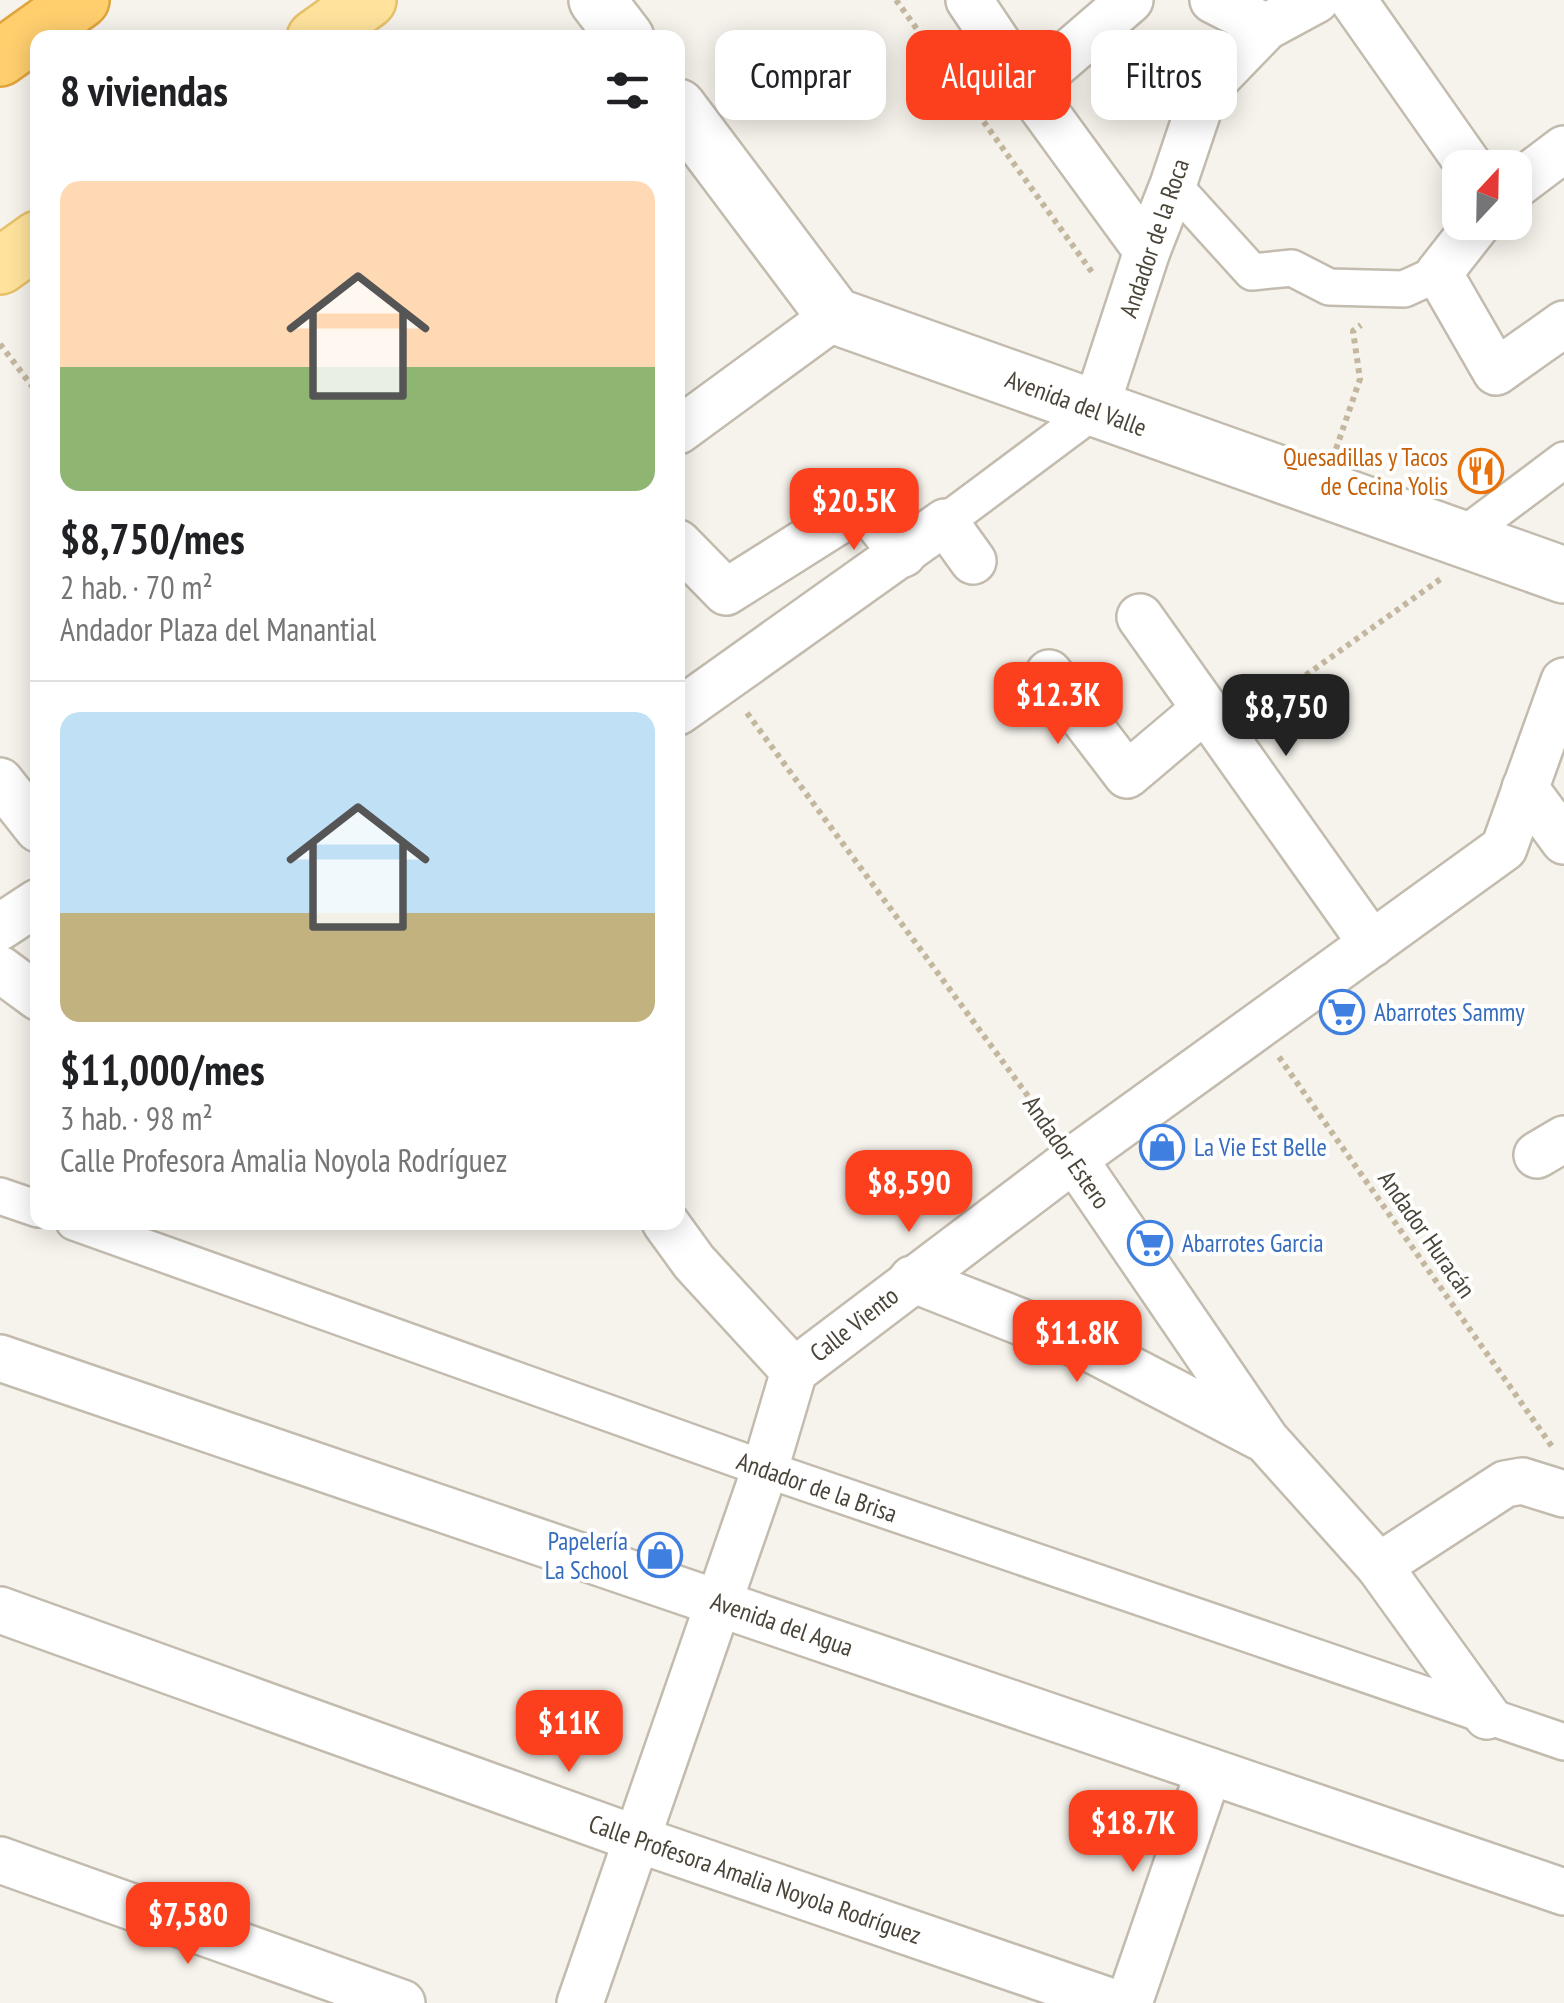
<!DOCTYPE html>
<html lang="es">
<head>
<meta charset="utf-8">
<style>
	:root { --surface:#fff; --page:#f6f6f6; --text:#202124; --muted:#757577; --line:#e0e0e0; --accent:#fc3f1d }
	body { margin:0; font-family:"PT Sans Narrow",sans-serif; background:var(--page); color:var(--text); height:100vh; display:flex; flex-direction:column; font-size:38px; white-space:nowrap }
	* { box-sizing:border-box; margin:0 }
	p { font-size:32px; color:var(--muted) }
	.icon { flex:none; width:55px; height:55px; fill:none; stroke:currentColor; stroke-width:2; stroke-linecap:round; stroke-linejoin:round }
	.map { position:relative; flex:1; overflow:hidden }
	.sheet { position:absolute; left:30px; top:30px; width:655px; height:1200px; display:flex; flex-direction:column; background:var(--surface); border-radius:20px; box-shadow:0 5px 25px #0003 }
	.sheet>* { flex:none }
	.hud { position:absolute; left:715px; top:30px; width:698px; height:90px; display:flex; gap:20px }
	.needle { width:65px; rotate:22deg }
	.controls { position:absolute; left:1442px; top:150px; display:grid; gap:20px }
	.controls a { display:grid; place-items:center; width:90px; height:90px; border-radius:20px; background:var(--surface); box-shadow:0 5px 25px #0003; font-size:50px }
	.price { position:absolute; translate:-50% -85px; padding:0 22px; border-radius:20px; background:var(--accent); color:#fff; font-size:32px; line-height:65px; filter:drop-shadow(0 2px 5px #0008) }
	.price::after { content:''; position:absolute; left:50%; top:60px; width:30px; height:22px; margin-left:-15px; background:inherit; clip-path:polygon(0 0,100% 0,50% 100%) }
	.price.selected { background:#222; color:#fff }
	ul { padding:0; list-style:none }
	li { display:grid; align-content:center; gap:20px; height:530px; padding:0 30px }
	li+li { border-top:2px solid var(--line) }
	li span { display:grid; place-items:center; height:310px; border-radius:20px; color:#555 }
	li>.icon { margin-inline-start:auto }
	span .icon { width:180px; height:180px; fill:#fffc; stroke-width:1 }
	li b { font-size:42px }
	h2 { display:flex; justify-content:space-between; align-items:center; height:120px; padding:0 30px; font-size:42px }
	.chip { padding:0 35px; border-radius:20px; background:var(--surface); box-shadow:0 5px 25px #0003; font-size:35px; line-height:90px }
	.chip.selected { background:var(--accent); color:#fff }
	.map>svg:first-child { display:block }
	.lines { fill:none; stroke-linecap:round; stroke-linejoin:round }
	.pedestrian-casing { stroke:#c2bbae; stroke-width:40 }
	.minor-casing { stroke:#c2bbae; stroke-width:50 }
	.tertiary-casing { stroke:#c2bbae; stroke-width:60 }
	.primary-casing { stroke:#e6c16a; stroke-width:60 }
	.motorway-casing { stroke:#e0a43c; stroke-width:60 }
	.path { stroke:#c4b79f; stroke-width:6; stroke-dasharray:5 5; stroke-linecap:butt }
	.pedestrian { stroke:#fff; stroke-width:35 }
	.minor { stroke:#fff; stroke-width:45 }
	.tertiary { stroke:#fff; stroke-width:55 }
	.primary { stroke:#ffe39c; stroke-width:55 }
	.motorway { stroke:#ffcf6e; stroke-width:55 }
	.labels { text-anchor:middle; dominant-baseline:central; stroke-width:8; stroke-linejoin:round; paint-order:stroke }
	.street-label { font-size:25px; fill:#4b4439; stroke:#fff }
	.food-label { font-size:25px; fill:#c56008; stroke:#fff; text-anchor:end }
	.shop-label { font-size:25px; fill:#366cbe; stroke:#fff; text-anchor:start }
</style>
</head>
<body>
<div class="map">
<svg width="1564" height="2003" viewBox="0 0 1564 2003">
	<rect width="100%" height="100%" fill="#f6f3ec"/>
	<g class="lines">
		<defs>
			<g id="pedestrian">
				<path d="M1173 185 1252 272 1292 268 1329 287 1404 289 1439 273"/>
				<path d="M945 522 1095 410"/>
				<path d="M1460 538 1564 460"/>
				<path d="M0 1196 38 1209"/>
				<path d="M74 1222 765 1469 1564 1742"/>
			</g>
			<g id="minor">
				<path d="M969 0 1028 88 1147 251"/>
				<path d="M1213 0 1266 27"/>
				<path d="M1353 0 1471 168"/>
				<path d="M1028 88 1130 0"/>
				<path d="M1515 186 1564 149"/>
				<path d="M1479 222 1439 273 1496 372 1564 324"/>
				<path d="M1095 410 1147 251 1173 185 1205 90 1266 27 1316 0"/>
				<path d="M678 431 835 316"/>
				<path d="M678 543 726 592 864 505 903 554"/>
				<path d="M1140 617 1372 944"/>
				<path d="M1049 673 1127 775 1205 709"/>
				<path d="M678 712 945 522 973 561"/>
				<path d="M0 781 38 829"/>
				<path d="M1525 788 1564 841"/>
				<path d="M0 927 38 902"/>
				<path d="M0 969 38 997"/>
				<path d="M1537 1155 1564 1139"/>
				<path d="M1074 1159 1266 1440 1379 1566 1487 1716"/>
				<path d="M665 1222 694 1262 794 1371"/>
				<path d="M912 1279 1095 1351 1260 1437"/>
				<path d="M0 1358 1564 1892"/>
				<path d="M1379 1566 1505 1484 1522 1481 1564 1494"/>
				<path d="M0 1610 637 1839 1115 2003"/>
				<path d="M0 1860 402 2003"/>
				<path d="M580 2003 765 1469 794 1371 1074 1159 1504 848 1564 681"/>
				<path d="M1129 2003 1209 1771"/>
			</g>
			<g id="tertiary">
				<path d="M597 0 626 38"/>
				<path d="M678 107 835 316 1564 575"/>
			</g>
			<g id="primary">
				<path d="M315 38 368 0"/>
				<path d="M0 266 38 239"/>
			</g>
			<path id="motorway" d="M0 58 81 0"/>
		</defs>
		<use href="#pedestrian" class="pedestrian-casing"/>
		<use href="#minor" class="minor-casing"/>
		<use href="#tertiary" class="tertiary-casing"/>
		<use href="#primary" class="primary-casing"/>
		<use href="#motorway" class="motorway-casing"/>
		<g class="path">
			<path d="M896 0 1094 275"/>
			<path d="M0 344 38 394"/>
			<path d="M1336 449 1360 379 1353 331 1361 325"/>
			<path d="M1257 710 1442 578"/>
			<path d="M747 713 1050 1126"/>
			<path d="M1279 1057 1553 1448"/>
		</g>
		<use href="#pedestrian" class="pedestrian"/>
		<use href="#minor" class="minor"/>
		<use href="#tertiary" class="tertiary"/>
		<use href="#primary" class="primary"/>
		<use href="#motorway" class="motorway"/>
	</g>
	<defs>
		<symbol id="restaurant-ring" viewBox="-11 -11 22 22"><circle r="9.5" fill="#fff" stroke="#e8710a" stroke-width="1.5"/><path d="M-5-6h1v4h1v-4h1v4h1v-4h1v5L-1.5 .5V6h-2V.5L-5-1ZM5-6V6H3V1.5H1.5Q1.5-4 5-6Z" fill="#e8710a"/></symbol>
		<symbol id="supermarket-ring" viewBox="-11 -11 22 22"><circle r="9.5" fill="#fff" stroke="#3f7fe0" stroke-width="1.5"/><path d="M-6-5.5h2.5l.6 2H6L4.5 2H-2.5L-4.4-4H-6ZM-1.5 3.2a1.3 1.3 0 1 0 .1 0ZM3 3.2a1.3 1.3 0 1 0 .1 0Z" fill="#3f7fe0"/></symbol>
		<symbol id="shop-ring" viewBox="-11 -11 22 22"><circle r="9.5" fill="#fff" stroke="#3f7fe0" stroke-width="1.5"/><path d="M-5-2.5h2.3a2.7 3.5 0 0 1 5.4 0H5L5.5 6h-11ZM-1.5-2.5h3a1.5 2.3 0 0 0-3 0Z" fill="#3f7fe0"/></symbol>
	</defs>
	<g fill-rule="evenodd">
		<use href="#restaurant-ring" x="1456" y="446" width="50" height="50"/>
		<use href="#supermarket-ring" x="1317" y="987" width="50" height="50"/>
		<use href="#shop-ring" x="1137" y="1122" width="50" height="50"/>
		<use href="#supermarket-ring" x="1125" y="1218" width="50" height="50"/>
		<use href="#shop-ring" x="635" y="1530" width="50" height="50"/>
	</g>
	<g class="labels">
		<g class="street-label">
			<text transform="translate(1154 238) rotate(-71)">Andador de la Roca</text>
			<text transform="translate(1076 403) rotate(20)">Avenida del Valle</text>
			<text transform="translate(1067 1152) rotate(55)">Andador Estero</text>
			<text transform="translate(1427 1234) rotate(55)">Andador Huracán</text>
			<text transform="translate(854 1324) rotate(-38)">Calle Viento</text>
			<text transform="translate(817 1487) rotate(19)">Andador de la Brisa</text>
			<text transform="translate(782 1624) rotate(19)">Avenida del Agua</text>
			<text transform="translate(755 1879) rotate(19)">Calle Profesora Amalia Noyola Rodríguez</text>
		</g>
		<g class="food-label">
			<text x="1448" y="457">Quesadillas y Tacos<tspan x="1448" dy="29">de Cecina Yolis</tspan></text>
		</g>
		<g class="shop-label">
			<text x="1374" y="1012">Abarrotes Sammy</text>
			<text x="1194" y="1147">La Vie Est Belle</text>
			<text x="1182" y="1243">Abarrotes Garcia</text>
			<text x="628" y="1541" text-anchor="end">Papelería<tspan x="628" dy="29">La School</tspan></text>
		</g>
	</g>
</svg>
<div class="controls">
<a><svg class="needle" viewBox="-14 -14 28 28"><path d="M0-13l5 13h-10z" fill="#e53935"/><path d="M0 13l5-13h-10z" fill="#757577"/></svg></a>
</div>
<b class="price" style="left:854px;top:553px">$20.5K</b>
<b class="price" style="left:1058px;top:747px">$12.3K</b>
<b class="price selected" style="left:1286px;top:759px">$8,750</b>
<b class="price" style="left:909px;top:1235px">$8,590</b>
<b class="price" style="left:1077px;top:1385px">$11.8K</b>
<b class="price" style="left:569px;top:1775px">$11K</b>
<b class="price" style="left:1133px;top:1875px">$18.7K</b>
<b class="price" style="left:188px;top:1967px">$7,580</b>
<div class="hud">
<a class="chip">Comprar</a>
<a class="chip selected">Alquilar</a>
<a class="chip">Filtros</a>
</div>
<section class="sheet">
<h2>8 viviendas<svg class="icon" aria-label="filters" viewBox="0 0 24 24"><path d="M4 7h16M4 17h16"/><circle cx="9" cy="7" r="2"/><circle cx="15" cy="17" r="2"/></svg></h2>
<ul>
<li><span style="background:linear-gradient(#ffd9b3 60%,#8fb573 0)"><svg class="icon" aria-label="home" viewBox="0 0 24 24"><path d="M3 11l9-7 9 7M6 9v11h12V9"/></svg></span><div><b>$8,750/mes</b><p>2 hab. · 70 m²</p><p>Andador Plaza del Manantial</p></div></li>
<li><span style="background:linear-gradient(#bfe0f5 65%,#c2b280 0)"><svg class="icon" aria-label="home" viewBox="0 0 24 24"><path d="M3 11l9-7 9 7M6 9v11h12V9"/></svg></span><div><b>$11,000/mes</b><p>3 hab. · 98 m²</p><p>Calle Profesora Amalia Noyola Rodríguez</p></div></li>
</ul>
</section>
</div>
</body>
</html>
